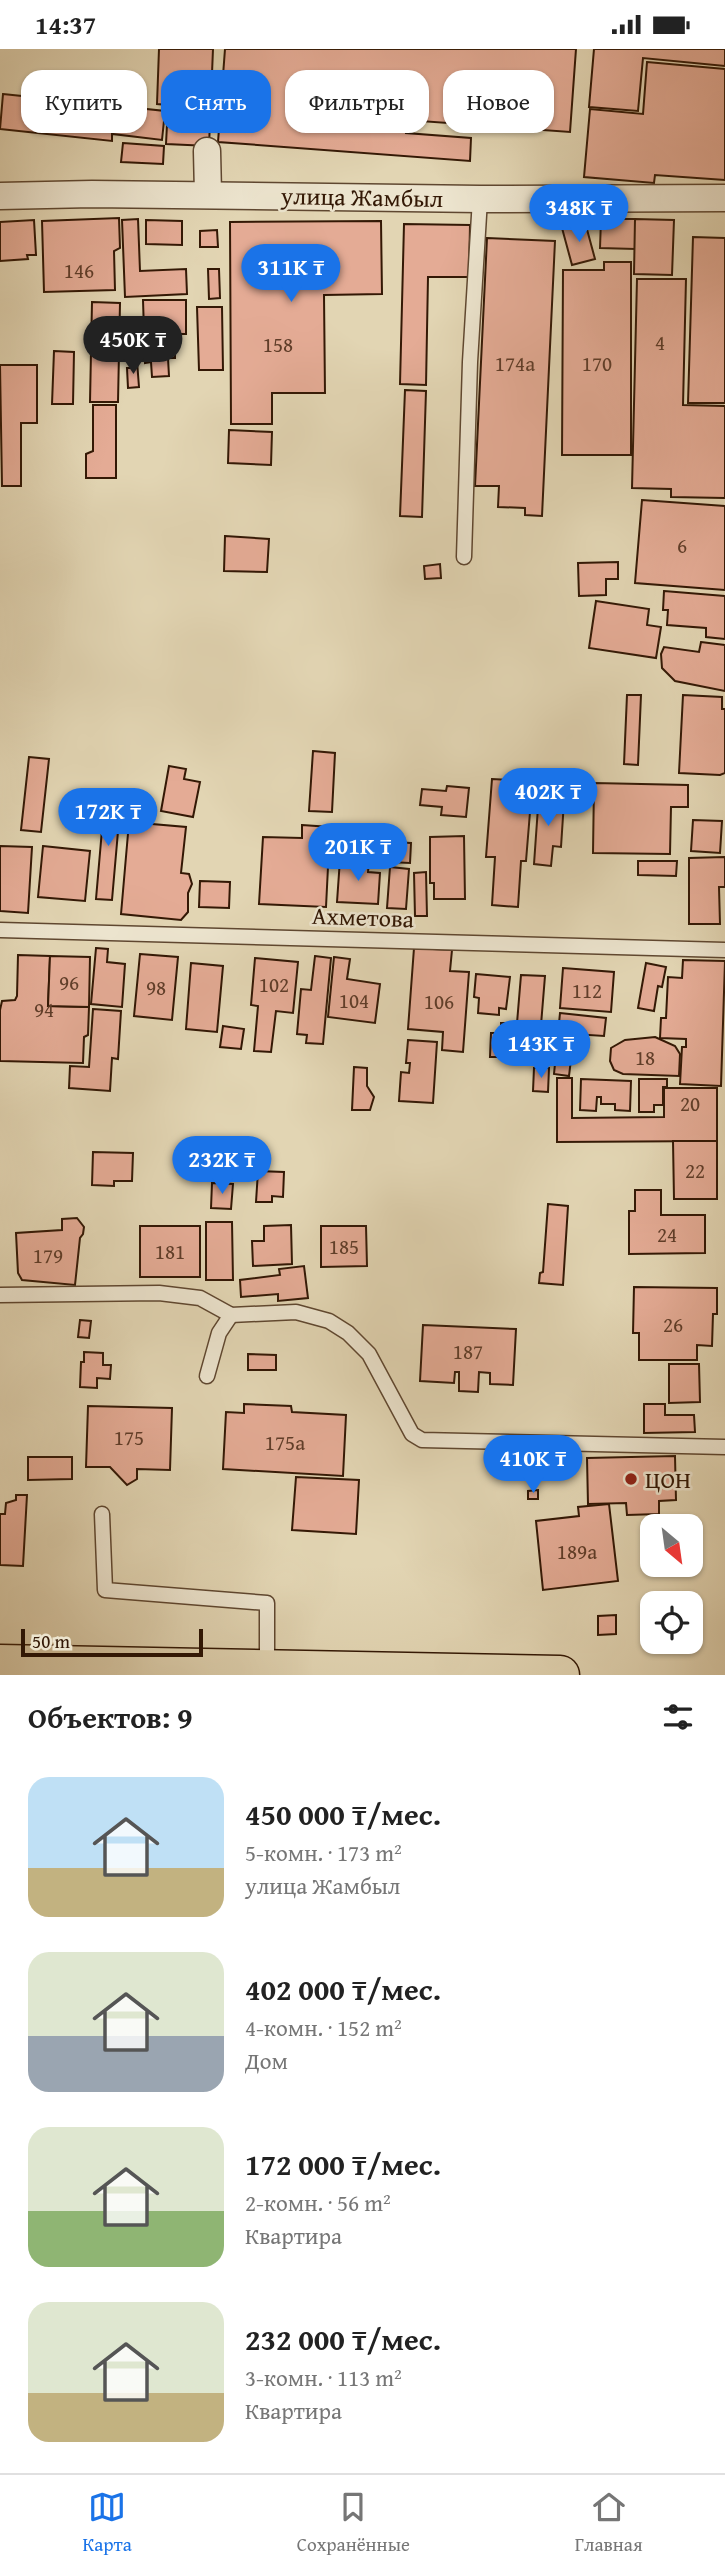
<!DOCTYPE html>
<html lang="ru">
<head>
<meta charset="utf-8">
<style>
	:root { --surface:#fff; --page:#f6f6f6; --text:#222; --muted:#767676; --line:#e0e0e0; --accent:#1a73e8 }
	body { margin:0; font-family:"Gentium Book Plus",serif; background:var(--page); color:var(--text); height:100vh; display:flex; flex-direction:column; font-size:26px; white-space:nowrap }
	* { box-sizing:border-box; margin:0 }
	p { font-size:23px; color:var(--muted) }
	.icon { flex:none; width:38px; height:38px; fill:none; stroke:currentColor; stroke-width:2; stroke-linecap:round; stroke-linejoin:round }
	.map { position:relative; height:1626px; overflow:hidden }
	.side { display:flex; flex-direction:column; background:var(--surface); flex:1 }
	.side>* { flex:none }
	.hud { position:absolute; left:21px; top:21px; width:684px; height:63px; display:flex; gap:14px }
	.needle { width:46px; rotate:151deg }
	.buttons { position:absolute; left:640px; top:1465px; display:grid; gap:14px }
	.buttons a { display:grid; place-items:center; width:63px; height:63px; border-radius:14px; background:var(--surface); box-shadow:0 2px 5px #0004; font-size:35px }
	.scale { position:absolute; left:21px; bottom:18px; width:182px; box-sizing:border-box; padding-left:7px; border:4px solid #331805; border-top:0; font-size:19px; line-height:24px; white-space:nowrap; color:#331805; -webkit-text-stroke:5px #ece4ce; paint-order:stroke }
	.price { position:absolute; translate:-50% -60px; padding:0 16px; border-radius:24px; background:var(--accent); color:#fff; font-size:23px; line-height:46px; filter:drop-shadow(0 2px 4px #0008) }
	.price::after { content:''; position:absolute; left:50%; top:42px; width:21px; height:16px; margin-left:-10px; background:inherit; clip-path:polygon(0 0,100% 0,50% 100%) }
	.price.active { background:#222; color:#fff }
	ul { padding:0; list-style:none }
	li { display:flex; align-items:center; gap:21px; height:175px; padding:0 28px }
	li span { display:grid; place-items:center; flex:none; width:196px; height:140px; border-radius:21px; color:#555 }
	li>.icon { margin-inline-start:auto }
	span .icon { width:84px; height:84px; fill:#fffc; stroke-width:1 }
	li b { font-size:30px }
	h2 { display:flex; justify-content:space-between; align-items:center; height:84px; padding:0 28px; font-size:30px }
	.pill { padding:0 24px; border-radius:21px; background:var(--surface); box-shadow:0 2px 5px #0004; font-size:24px; line-height:63px }
	.pill.active { background:var(--accent); color:#fff }
	.status { display:flex; justify-content:space-between; align-items:center; height:49px; padding:0 35px; background:var(--surface); direction:ltr }
	.status svg { height:19px; fill:currentColor }
	.menu { display:flex; justify-content:space-around; align-items:center; height:98px; border-top:2px solid var(--line); background:var(--surface); font-size:19px; color:var(--muted) }
	.menu a { display:grid; justify-items:center; gap:4px }
	.menu .active { color:var(--accent) }
	.map>svg:first-child { display:block }
	.building { fill:#e4ab95; stroke:#331805; stroke-width:2 }
	.lines { fill:none; stroke-linecap:round; stroke-linejoin:round }
	.service-casing { stroke:#5f4730; stroke-width:17 }
	.minor-casing { stroke:#5f4730; stroke-width:29 }
	.primary-casing { stroke:#331805; stroke-width:41 }
	.service { stroke:#ece4ce; stroke-width:14 }
	.minor { stroke:#ece4ce; stroke-width:26 }
	.primary { stroke:#e2d5b3; stroke-width:38 }
	.poi-dot { fill:#8f2418; stroke:#ece4ce; stroke-width:2.5 }
	.labels { text-anchor:middle; dominant-baseline:central; stroke-width:5; stroke-linejoin:round; paint-order:stroke }
	.number-label { font-size:21px; fill:#5f3d29 }
	.street-label { font-size:24px; fill:#331805; stroke:#ece4ce }
	.poi-label { font-size:24px; fill:#331805; stroke:#ece4ce; text-anchor:start }
</style>
</head>
<body>
<div class="status"><b>14:37</b><svg viewBox="0 0 49 12"><path d="M0 12V9h3v3zM5 12V6h3v6zM10 12V3h3v9zM15 12V0h3v12zM26 1h20v11H26zM47 4h2v5h-2z"/></svg></div>
<div class="map">
<svg width="725" height="1626" viewBox="0 0 725 1626">
	<rect width="100%" height="100%" fill="#e2d5b3"/>
	<filter id="stains"><feTurbulence type="fractalNoise" baseFrequency=".00286" numOctaves="4"/><feColorMatrix values="0 0 0 0 .2 0 0 0 0 .09 0 0 0 0 .02 0 0 0 .5 -.17"/></filter>
	<radialGradient id="worn" r=".72"><stop offset=".6" stop-color="#630" stop-opacity="0"/><stop offset="1" stop-color="#630" stop-opacity=".3"/></radialGradient>
	<g class="building">
		<path d="M159 0H213L209 97 166 95 168 56 157 55Z"/>
		<path d="M225 0H576L570 83 407 71 406 84 471 89 470 112 218 93Z"/>
		<path d="M594 0H725V17L643 9 638 62 589 58Z"/>
		<path d="M647 13 725 20V131L655 126 654 134 584 128 590 60 643 65Z"/>
		<path d="M3 45 165 62 162 91 112 85V92L0 80Z"/>
		<path d="M123 94 164 97 163 115 121 113Z"/>
		<path d="M119 169 120 199 114 202 115 241 44 243 42 172Z"/>
		<path d="M138 170 140 222 186 220 187 245 125 248 122 171Z"/>
		<path d="M601 170H635V200L600 199Z"/>
		<path d="M635 170 674 171 672 226 634 225Z"/>
		<path d="M34 171 36 206H27L28 210 0 212V173Z"/>
		<path d="M146 171 182 172V196L146 195Z"/>
		<path d="M381 172 382 245 324 246 325 344H272V375H231L230 173Z"/>
		<path d="M585 173 595 210 572 216 562 179Z"/>
		<path d="M404 175 470 176 469 228H428L426 336 400 335Z"/>
		<path d="M217 181 218 198H200V182Z"/>
		<path d="M693 188 725 189V354H688Z"/>
		<path d="M487 189 555 192 542 467 525 466V459L498 458 499 437H475Z"/>
		<path d="M604 213H631V406H562L563 221H604Z"/>
		<path d="M208 220H219L220 249 209 250Z"/>
		<path d="M637 230H686L683 356 725 357V449L671 448V440L632 439Z"/>
		<path d="M143 251H186V285H169V293H175V309H168L169 327 152 328 151 313 145 314Z"/>
		<path d="M92 253 120 254 118 353H90Z"/>
		<path d="M197 258H222L223 321H199Z"/>
		<path d="M54 302 74 303 73 355H52Z"/>
		<path d="M137 312 139 338 128 339 127 319H131V313Z"/>
		<path d="M0 316H37V374H21V437H2Z"/>
		<path d="M405 341 426 342 422 468 400 467Z"/>
		<path d="M93 356H116V429H86V405L93 402Z"/>
		<path d="M229 381 272 383 271 416 228 414Z"/>
		<path d="M642 451 725 457V541L635 534Z"/>
		<path d="M225 487 269 490 267 523 224 522Z"/>
		<path d="M618 513V530H606V546L579 547 578 514Z"/>
		<path d="M440 515 441 529 425 530 424 517Z"/>
		<path d="M664 542 725 547V590L706 588V579L667 576 668 561H663Z"/>
		<path d="M596 552 649 560 647 576 661 578 656 609 589 599Z"/>
		<path d="M701 593 725 596V642L675 632 662 619 661 605 664 598 699 603Z"/>
		<path d="M627 646H641L638 716 624 715Z"/>
		<path d="M683 646 722 648V660H725V724L720 726 679 724Z"/>
		<path d="M313 702 335 704 332 763 309 762Z"/>
		<path d="M29 708 49 710 41 783 21 781Z"/>
		<path d="M169 717 186 720 184 730 200 733 193 768 161 762Z"/>
		<path d="M492 730 528 732 526 751H531L526 812H521L518 858 492 856 495 808H486Z"/>
		<path d="M594 734 688 736V758H671L670 805 593 804Z"/>
		<path d="M447 737 469 739 466 768 441 766 442 758 420 756 422 740 446 742Z"/>
		<path d="M539 744 553 745V752H564L561 798 553 797 551 817 534 815Z"/>
		<path d="M105 746 121 748 112 851 96 850Z"/>
		<path d="M693 771 722 772 720 804 691 802Z"/>
		<path d="M129 773 186 778 181 824 189 825 192 835 188 844V863L181 871 121 865Z"/>
		<path d="M302 776 330 778 326 858 259 855 263 788 302 789Z"/>
		<path d="M464 787 465 850H434V834H430V788Z"/>
		<path d="M390 793 411 794 410 814 389 813Z"/>
		<path d="M0 797 32 798 28 864 0 862Z"/>
		<path d="M43 797 90 802 85 852 38 848Z"/>
		<path d="M725 808V838H719L720 875H689V809Z"/>
		<path d="M340 810 369 812 368 823 380 824 378 855 337 853Z"/>
		<path d="M638 812H677L676 827 638 826Z"/>
		<path d="M390 818 409 820 406 860 387 859Z"/>
		<path d="M426 823 427 867H415L414 824Z"/>
		<path d="M200 832 230 833 229 859 199 858Z"/>
		<path d="M96 899 108 900 107 913 125 915 122 958 91 955Z"/>
		<path d="M414 899 452 901 450 922 469 923 463 1003 442 1001 443 983 408 980Z"/>
		<path d="M140 905 178 908 172 971 134 967Z"/>
		<path d="M18 906 50 907 48 957 89 958 88 986 84 988 83 1014 0 1012V961L2 952 15 951 17 947Z"/>
		<path d="M50 907 90 908 89 958 48 957Z"/>
		<path d="M315 907 331 909 323 995 306 994 307 986 297 985 301 940 311 941Z"/>
		<path d="M334 908 350 910 347 930 380 935 375 974 328 968Z"/>
		<path d="M255 909 298 913 293 964 276 962 271 1003 254 1002 258 957 251 956Z"/>
		<path d="M683 911 725 912 721 1037 680 1035 682 998H686V990L660 989 661 969H666L668 928 682 929Z"/>
		<path d="M191 914 223 917 217 983 186 980Z"/>
		<path d="M646 914 666 918 662 938 658 937 654 962 638 959Z"/>
		<path d="M563 919 614 923 611 963 560 959Z"/>
		<path d="M476 925 510 928 506 960 499 959V966L478 964 479 949 474 948Z"/>
		<path d="M521 926 545 927 541 976 517 974Z"/>
		<path d="M93 960 121 962 118 1010 112 1009 110 1042 69 1039 70 1017 89 1018Z"/>
		<path d="M560 964 606 969 604 987 574 985 569 1027 554 1025Z"/>
		<path d="M501 974H517V996H510L509 1008H490L491 984H501Z"/>
		<path d="M223 977 244 980 241 1000 220 998Z"/>
		<path d="M655 988 675 997 680 1005 679 1027 623 1025 614 1021 610 1012 611 999 625 991Z"/>
		<path d="M408 991 437 993 433 1054 399 1052 401 1023 409 1024 410 1014H406Z"/>
		<path d="M354 1018 367 1019V1037L374 1048 370 1061H352Z"/>
		<path d="M534 1019H549L548 1043 533 1042Z"/>
		<path d="M557 1029H572V1069L664 1068V1039H717V1092L557 1093Z"/>
		<path d="M581 1030 631 1032 630 1062 615 1061V1055H601V1048H597L596 1062 580 1061Z"/>
		<path d="M639 1030H667V1038H663V1056H654V1063H639Z"/>
		<path d="M673 1092H717V1150H674Z"/>
		<path d="M93 1103 133 1104 132 1132H114V1137L92 1136Z"/>
		<path d="M258 1122 284 1123 283 1148 272 1147V1153H256Z"/>
		<path d="M212 1134 233 1135 231 1160 211 1159Z"/>
		<path d="M635 1141H661V1166H705V1204L629 1205V1162H635Z"/>
		<path d="M548 1155 568 1157 563 1236 539 1234 540 1224 543 1223Z"/>
		<path d="M77 1169 84 1178 83 1185 80 1189 75 1236 22 1231 18 1224 16 1184 62 1181V1170Z"/>
		<path d="M206 1173H232L233 1231H206Z"/>
		<path d="M291 1176 292 1215 253 1217 252 1192H264V1177Z"/>
		<rect x="140" y="1177" width="60" height="51"/>
		<path d="M321 1177H366L367 1217 321 1218Z"/>
		<path d="M304 1217 308 1249 278 1252V1245L241 1248 240 1231 280 1226 279 1220Z"/>
		<path d="M634 1238 717 1239V1265H713L712 1297 697 1296V1311H639V1284H633Z"/>
		<path d="M80 1271 91 1272 89 1289 78 1288Z"/>
		<path d="M423 1276 516 1280 513 1336 490 1335V1324L479 1323 478 1343 459 1342V1323H455L454 1334 420 1332Z"/>
		<path d="M84 1303 103 1304V1316H111L110 1330 97 1329V1339L80 1338 81 1313H84Z"/>
		<path d="M248 1305 276 1306V1321H248Z"/>
		<path d="M669 1315H699L700 1353 669 1354Z"/>
		<path d="M244 1355 291 1357 292 1363 346 1366 343 1427 223 1420 226 1363 244 1364Z"/>
		<path d="M644 1355H665V1366H694L695 1383 644 1384Z"/>
		<path d="M88 1357 172 1359 170 1421 137 1420V1430L127 1436 110 1418H86Z"/>
		<path d="M675 1407 676 1451 659 1452V1465L627 1466 626 1454 588 1455 587 1409Z"/>
		<path d="M28 1408H72V1430L28 1431Z"/>
		<path d="M296 1428 359 1431 356 1485 292 1481Z"/>
		<path d="M538 1441V1450H528V1442Z"/>
		<path d="M16 1446H27L23 1517 0 1516V1465H5L6 1454 16 1451Z"/>
		<path d="M609 1455 618 1532 543 1541 536 1472 579 1467 578 1458Z"/>
		<path d="M616 1566V1585L598 1586V1567Z"/>
	</g>
	<g class="lines">
		<defs>
			<g id="service">
				<path d="M464 508 470 313 480 150"/>
				<path d="M0 881 725 901"/>
				<path d="M0 1246 159 1244 200 1249 231 1266 296 1263 329 1272 348 1284 369 1305 412 1385 422 1391 725 1398"/>
				<path d="M207 1327 219 1284 231 1266"/>
				<path d="M102 1465 105 1541 267 1554V1619"/>
			</g>
			<g id="minor">
				<path d="M207 102 208 145"/>
				<path d="M0 147 92 145 480 150 725 149"/>
			</g>
			<path id="primary" d="M0 1615 560 1626"/>
		</defs>
		<use href="#service" class="service-casing"/>
		<use href="#minor" class="minor-casing"/>
		<use href="#primary" class="primary-casing"/>
		<use href="#service" class="service"/>
		<use href="#minor" class="minor"/>
		<use href="#primary" class="primary"/>
	</g>
	<circle class="poi-dot" cx="631" cy="1430" r="7"/>
	<g class="labels">
		<g class="number-label">
			<text x="79" y="221">146</text>
			<text x="660" y="293">4</text>
			<text x="278" y="295">158</text>
			<text x="515" y="314">174а</text>
			<text x="597" y="314">170</text>
			<text x="682" y="496">6</text>
			<text x="69" y="933">96</text>
			<text x="274" y="935">102</text>
			<text x="156" y="938">98</text>
			<text x="587" y="941">112</text>
			<text x="354" y="951">104</text>
			<text x="439" y="952">106</text>
			<text x="44" y="960">94</text>
			<text x="645" y="1008">18</text>
			<text x="690" y="1054">20</text>
			<text x="695" y="1121">22</text>
			<text x="667" y="1185">24</text>
			<text x="344" y="1197">185</text>
			<text x="170" y="1202">181</text>
			<text x="48" y="1206">179</text>
			<text x="673" y="1275">26</text>
			<text x="468" y="1302">187</text>
			<text x="129" y="1388">175</text>
			<text x="285" y="1393">175а</text>
			<text x="577" y="1502">189а</text>
		</g>
		<g class="street-label">
			<text transform="translate(362 148) rotate(1)">улица Жамбыл</text>
			<text transform="translate(363 868) rotate(2)">Ахметова</text>
		</g>
		<g class="poi-label">
			<text x="645" y="1430">ЦОН</text>
		</g>
	</g>
	<rect width="100%" height="100%" filter="url(#stains)"/>
	<rect width="100%" height="100%" fill="url(#worn)"/>
</svg>
<div class="buttons">
<a><svg class="needle" viewBox="-14 -14 28 28"><path d="M0-13l5 13h-10z" fill="#e53935"/><path d="M0 13l5-13h-10z" fill="#767676"/></svg></a>
<a><svg class="icon" aria-label="locate" viewBox="0 0 24 24"><circle cx="12" cy="12" r="6"/><path d="M12 2v4M12 18v4M2 12h4M18 12h4"/></svg></a>
</div>
<div class="scale">50 m</div>
<b class="price" style="left:579px;top:195px">348K ₸</b>
<b class="price" style="left:291px;top:255px">311K ₸</b>
<b class="price active" style="left:133px;top:327px">450K ₸</b>
<b class="price" style="left:548px;top:779px">402K ₸</b>
<b class="price" style="left:108px;top:799px">172K ₸</b>
<b class="price" style="left:358px;top:834px">201K ₸</b>
<b class="price" style="left:541px;top:1031px">143K ₸</b>
<b class="price" style="left:222px;top:1147px">232K ₸</b>
<b class="price" style="left:533px;top:1446px">410K ₸</b>
<div class="hud">
<a class="pill">Купить</a>
<a class="pill active">Снять</a>
<a class="pill">Фильтры</a>
<a class="pill">Новое</a>
</div>
</div>
<section class="side">
<h2>Объектов: 9<svg class="icon" aria-label="filters" viewBox="0 0 24 24"><path d="M4 7h16M4 17h16"/><circle cx="9" cy="7" r="2"/><circle cx="15" cy="17" r="2"/></svg></h2>
<ul>
<li><span style="background:linear-gradient(#bfe0f5 65%,#c2b280 0)"><svg class="icon" aria-label="home" viewBox="0 0 24 24"><path d="M3 11l9-7 9 7M6 9v11h12V9"/></svg></span><div><b>450 000 ₸/мес.</b><p>5-комн. · 173 m²</p><p>улица Жамбыл</p></div></li>
<li><span style="background:linear-gradient(#dfe7d0 60%,#9aa5b1 0)"><svg class="icon" aria-label="home" viewBox="0 0 24 24"><path d="M3 11l9-7 9 7M6 9v11h12V9"/></svg></span><div><b>402 000 ₸/мес.</b><p>4-комн. · 152 m²</p><p>Дом</p></div></li>
<li><span style="background:linear-gradient(#dfe7d0 60%,#8fb573 0)"><svg class="icon" aria-label="home" viewBox="0 0 24 24"><path d="M3 11l9-7 9 7M6 9v11h12V9"/></svg></span><div><b>172 000 ₸/мес.</b><p>2-комн. · 56 m²</p><p>Квартира</p></div></li>
<li><span style="background:linear-gradient(#dfe7d0 65%,#c2b280 0)"><svg class="icon" aria-label="home" viewBox="0 0 24 24"><path d="M3 11l9-7 9 7M6 9v11h12V9"/></svg></span><div><b>232 000 ₸/мес.</b><p>3-комн. · 113 m²</p><p>Квартира</p></div></li>
</ul>
</section>
<nav class="menu">
<a class="active"><svg class="icon" aria-label="map" viewBox="0 0 24 24"><path d="M3 6l6-2 6 2 6-2v14l-6 2-6-2-6 2zM9 4v14M15 6v14"/></svg>Карта</a>
<a><svg class="icon" aria-label="saved" viewBox="0 0 24 24"><path d="M7 4h10v16l-5-4-5 4z"/></svg>Сохранённые</a>
<a><svg class="icon" aria-label="home" viewBox="0 0 24 24"><path d="M3 11l9-7 9 7M6 9v11h12V9"/></svg>Главная</a>
</nav>
</body>
</html>
